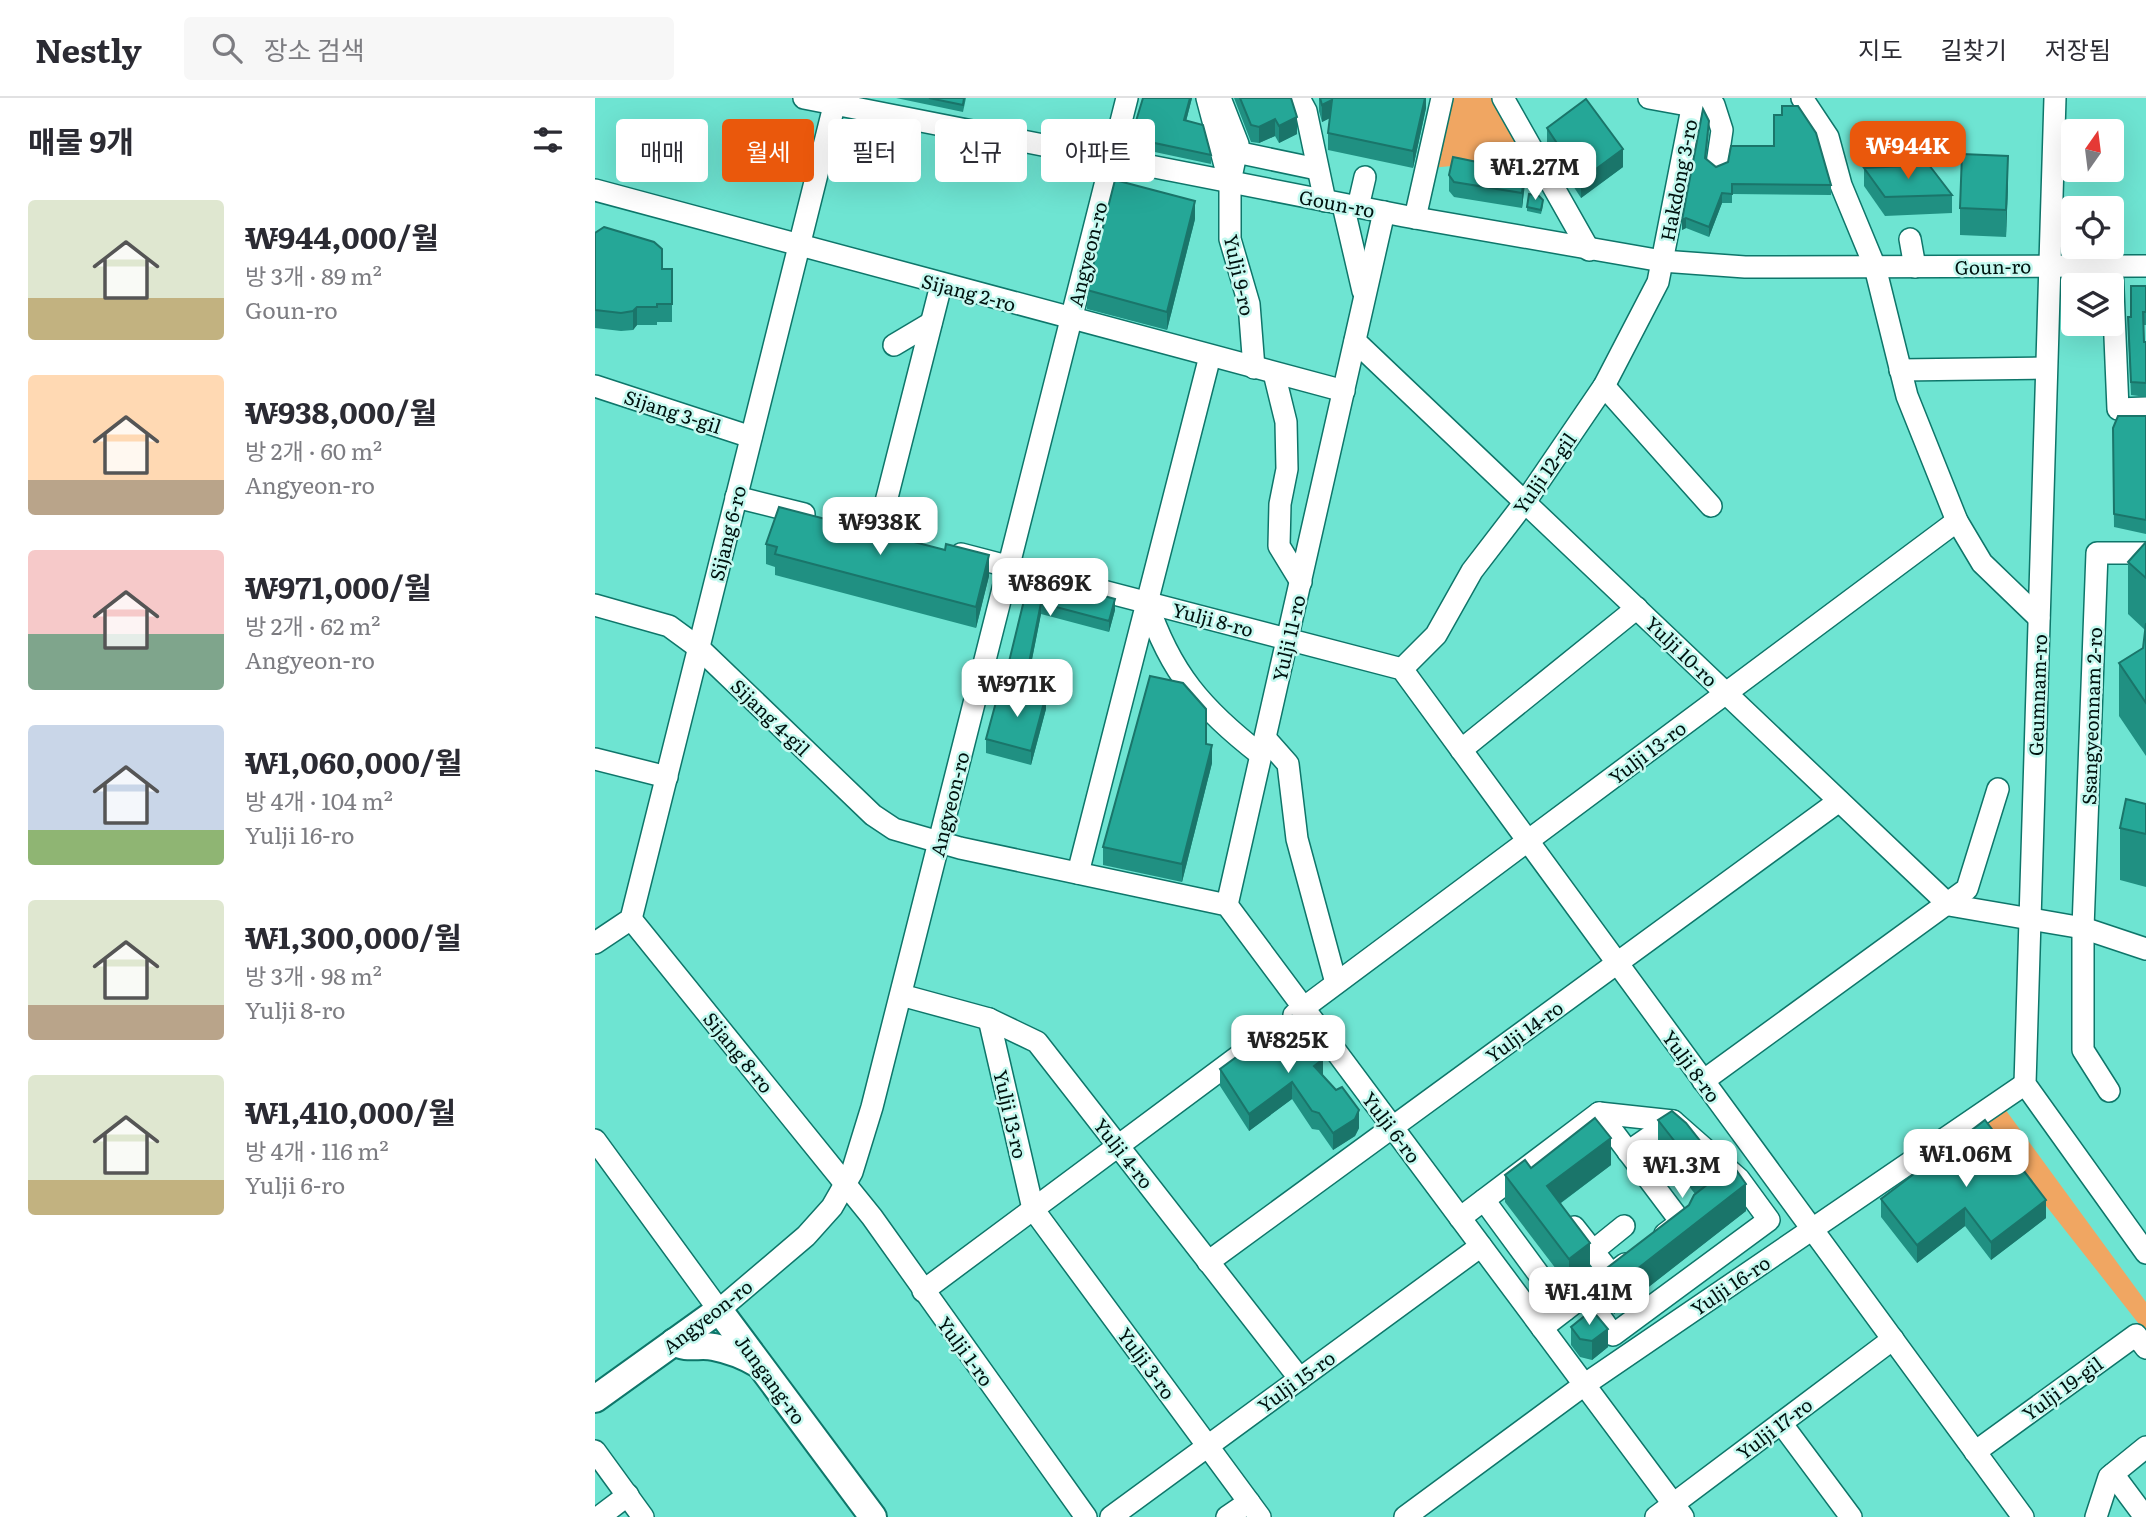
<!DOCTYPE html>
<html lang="ko">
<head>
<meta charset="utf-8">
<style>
	:root { --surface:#fff; --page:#f7f7f7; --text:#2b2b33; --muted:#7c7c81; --line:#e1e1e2; --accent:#ea580c }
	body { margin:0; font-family:Literata,"Noto Sans KR",serif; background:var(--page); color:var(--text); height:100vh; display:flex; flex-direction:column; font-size:26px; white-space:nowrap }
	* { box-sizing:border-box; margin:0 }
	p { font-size:23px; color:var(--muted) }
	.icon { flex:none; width:38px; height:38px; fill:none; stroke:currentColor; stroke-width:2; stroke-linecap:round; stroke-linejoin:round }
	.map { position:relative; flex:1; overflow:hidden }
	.details { display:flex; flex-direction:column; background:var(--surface); width:595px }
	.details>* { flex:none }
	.banner { position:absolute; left:21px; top:21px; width:665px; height:63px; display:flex; gap:14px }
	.needle { width:46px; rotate:14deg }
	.tools { position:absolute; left:1466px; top:21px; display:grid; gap:14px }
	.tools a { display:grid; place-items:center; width:63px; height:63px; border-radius:7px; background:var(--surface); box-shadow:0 7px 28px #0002; font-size:35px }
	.price { position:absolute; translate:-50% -60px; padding:0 16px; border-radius:14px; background:#fff; color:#222; font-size:23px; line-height:46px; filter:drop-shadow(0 2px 4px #0008) }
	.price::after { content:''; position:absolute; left:50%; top:42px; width:21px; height:16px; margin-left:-10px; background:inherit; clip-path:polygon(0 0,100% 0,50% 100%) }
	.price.on { background:var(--accent); color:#fff }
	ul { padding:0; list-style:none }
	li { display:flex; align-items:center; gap:21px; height:175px; padding:0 28px }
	li span { display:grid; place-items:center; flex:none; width:196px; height:140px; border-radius:7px; color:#555 }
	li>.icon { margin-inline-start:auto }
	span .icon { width:84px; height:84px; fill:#fffc; stroke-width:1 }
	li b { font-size:30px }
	h2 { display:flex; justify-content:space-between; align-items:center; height:84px; padding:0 28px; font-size:30px }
	.pill { padding:0 24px; border-radius:7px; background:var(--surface); box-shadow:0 7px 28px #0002; font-size:24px; line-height:63px }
	.pill.on { background:var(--accent); color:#fff }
	header { display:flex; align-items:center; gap:42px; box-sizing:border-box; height:98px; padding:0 35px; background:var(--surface); border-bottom:2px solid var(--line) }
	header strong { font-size:33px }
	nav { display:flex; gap:38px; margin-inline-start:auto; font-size:24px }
	.search { width:490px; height:63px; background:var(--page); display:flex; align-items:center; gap:18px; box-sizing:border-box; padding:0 24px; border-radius:7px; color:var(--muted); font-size:26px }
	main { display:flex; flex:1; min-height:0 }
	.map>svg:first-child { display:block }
	.green { fill:#f0a662 }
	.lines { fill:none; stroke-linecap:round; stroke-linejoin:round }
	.minor-casing { stroke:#0e766a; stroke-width:24 }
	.major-casing { stroke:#0e766a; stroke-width:30 }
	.minor { stroke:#fff; stroke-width:21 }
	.major { stroke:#fff; stroke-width:26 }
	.wall { fill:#209082 }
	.shaded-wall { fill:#1a756a }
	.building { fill:#25a797; stroke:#1a756a; stroke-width:2 }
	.labels { text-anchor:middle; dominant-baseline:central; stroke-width:5; stroke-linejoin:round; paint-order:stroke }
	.street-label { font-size:19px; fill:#00120f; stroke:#c5f9f0 }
</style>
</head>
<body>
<header>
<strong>Nestly</strong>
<div class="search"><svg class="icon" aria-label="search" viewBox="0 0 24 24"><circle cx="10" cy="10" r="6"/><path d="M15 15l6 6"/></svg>장소 검색</div>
<nav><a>지도</a><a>길찾기</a><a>저장됨</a></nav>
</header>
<main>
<section class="details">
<h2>매물 9개<svg class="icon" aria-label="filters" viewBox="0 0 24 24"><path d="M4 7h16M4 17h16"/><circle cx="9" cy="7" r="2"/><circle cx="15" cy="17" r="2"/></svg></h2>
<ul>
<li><span style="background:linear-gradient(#dfe7d0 70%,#c2b280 0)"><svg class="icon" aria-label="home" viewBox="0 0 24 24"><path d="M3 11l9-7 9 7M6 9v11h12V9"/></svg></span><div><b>₩944,000/월</b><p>방 3개 · 89 m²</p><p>Goun-ro</p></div></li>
<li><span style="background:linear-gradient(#ffd9b3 75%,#b9a48a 0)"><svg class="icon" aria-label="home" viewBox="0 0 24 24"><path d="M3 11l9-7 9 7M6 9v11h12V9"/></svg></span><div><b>₩938,000/월</b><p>방 2개 · 60 m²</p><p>Angyeon-ro</p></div></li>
<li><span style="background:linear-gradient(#f6c9c9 60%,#7fa58c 0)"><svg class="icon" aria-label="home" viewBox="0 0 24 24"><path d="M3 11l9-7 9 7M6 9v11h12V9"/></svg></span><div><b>₩971,000/월</b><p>방 2개 · 62 m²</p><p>Angyeon-ro</p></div></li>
<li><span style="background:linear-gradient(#c9d6e8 75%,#8fb573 0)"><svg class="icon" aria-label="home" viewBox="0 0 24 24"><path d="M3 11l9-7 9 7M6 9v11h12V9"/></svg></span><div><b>₩1,060,000/월</b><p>방 4개 · 104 m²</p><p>Yulji 16-ro</p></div></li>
<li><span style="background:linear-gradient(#dfe7d0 75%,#b9a48a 0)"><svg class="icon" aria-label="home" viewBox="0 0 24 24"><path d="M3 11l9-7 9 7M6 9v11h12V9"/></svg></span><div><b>₩1,300,000/월</b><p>방 3개 · 98 m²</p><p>Yulji 8-ro</p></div></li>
<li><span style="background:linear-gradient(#dfe7d0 75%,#c2b280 0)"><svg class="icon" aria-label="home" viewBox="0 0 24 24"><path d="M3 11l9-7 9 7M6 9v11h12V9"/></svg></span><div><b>₩1,410,000/월</b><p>방 4개 · 116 m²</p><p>Yulji 6-ro</p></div></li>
</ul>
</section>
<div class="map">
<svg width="1551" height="1419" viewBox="0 0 1551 1419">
	<rect width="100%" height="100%" fill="#6ee4d2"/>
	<g class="green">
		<path d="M854 0H899L952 94C918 77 877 63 838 70Z"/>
		<path d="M1410 1011 1551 1204V1235L1386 1025Z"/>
	</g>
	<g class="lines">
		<defs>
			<g id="minor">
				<path d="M209 0 809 118 1067 163 1150 169 1551 168"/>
				<path d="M612 0 633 79"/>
				<path d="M625 0 643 46 635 84V141L654 206 659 270"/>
				<path d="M704 0 711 13 730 103"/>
				<path d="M908 0 994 152"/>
				<path d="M1054 0 1098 8"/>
				<path d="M1207 0 1233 39 1246 87 1280 169 1312 298 1362 423 1387 465 1444 520"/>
				<path d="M1460 0 1430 986 1551 1155"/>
				<path d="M1099 1 1119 7 1127 32 1122 66"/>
				<path d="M641 54 722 71"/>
				<path d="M0 92 749 293"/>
				<path d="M748 107 768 193"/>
				<path d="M763 109 770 79"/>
				<path d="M820 120 847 0"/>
				<path d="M1315 141 1320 169"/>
				<path d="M1517 168 1523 311 1551 310"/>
				<path d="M760 243 1354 807 1488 830 1551 851"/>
				<path d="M299 247 336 225"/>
				<path d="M1305 272 1451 270"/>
				<path d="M679 275 691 324 692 371 685 406 684 448 706 484"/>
				<path d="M0 288 156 339"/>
				<path d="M1009 288 1116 408"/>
				<path d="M141 399 209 416"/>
				<path d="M283 435 346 187"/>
				<path d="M366 456 807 571 1428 1419"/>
				<path d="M552 504C575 575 608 612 666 657"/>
				<path d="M0 507 74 528 104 550 278 717 299 731 365 750 632 807 1088 1419"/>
				<path d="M807 571 841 537 877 473 930 404 1009 288 1063 184 1099 0"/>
				<path d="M670 640 693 666 702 741 741 885"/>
				<path d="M866 652 1042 510"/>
				<path d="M0 661 72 679"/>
				<path d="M483 775 615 258"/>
				<path d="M632 807 789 114"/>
				<path d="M36 821 277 1119 491 1419"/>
				<path d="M0 845 36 821 241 0"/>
				<path d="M306 897 394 921 442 944 705 1281"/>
				<path d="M699 917 1362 423"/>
				<path d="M394 921 438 1111 665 1419"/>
				<path d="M1108 983 1372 791 1403 691"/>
				<path d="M1514 993 1488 952V830L1502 455H1551"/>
				<path d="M0 1042 124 1212 211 1138 237 1109 257 1074 277 1009 532 0"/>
				<path d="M1033 1054 1078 1023"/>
				<path d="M889 1102 970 1212"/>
				<path d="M865 1120 1004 1015 1086 1124 1070 1136"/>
				<path d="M979 1129 1017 1177"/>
				<path d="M998 1153 1029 1128"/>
				<path d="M613 1164 1244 703"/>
				<path d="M328 1193 648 955"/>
				<path d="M990 1197 1018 1237 1174 1122 1144 1081 1078 1023 1004 1015"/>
				<path d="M947 1230 1030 1166"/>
				<path d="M1186 1325 1256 1419"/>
				<path d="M0 1353 48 1419"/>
				<path d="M1380 1354 1541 1237 1551 1250"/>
				<path d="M1518 1376 1550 1419"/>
				<path d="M4 1419 33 1397"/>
				<path d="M516 1419 886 1148"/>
				<path d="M632 1419 654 1404"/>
				<path d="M810 1419 989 1287 1430 986"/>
				<path d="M1061 1419 1298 1241"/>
				<path d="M1501 1419 1514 1379 1551 1349"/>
			</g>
			<g id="major">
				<path d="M79 1244C91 1252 105 1246 119 1249 134 1252 150 1258 163 1266"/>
				<path d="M0 1301 124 1212 278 1419"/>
			</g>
		</defs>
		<use href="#minor" class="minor-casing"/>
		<use href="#major" class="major-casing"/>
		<use href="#minor" class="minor"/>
		<use href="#major" class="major"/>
	</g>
	<g class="wall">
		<path d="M301 0H371L368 14Z"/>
		<path d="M548 0H597L591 23 616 57V66L555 53 541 32V23Z"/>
		<path d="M639 0H696L702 36 684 45 680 38 664 45 656 44Z"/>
		<path d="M724 0H831V10L818 70 733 52V35L735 20 727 24 724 13Z"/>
		<path d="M952 30 1028 69 986 100 952 48Z"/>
		<path d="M1114 33 1111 61 1121 69 1236 87V97L1137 96V105H1127L1114 139 1091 130 1087 132Z"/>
		<path d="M1269 70 1357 97V115L1290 118 1269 88Z"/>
		<path d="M854 77 930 85 927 110 859 99 854 93Z"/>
		<path d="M1413 85 1411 139 1365 137V110Z"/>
		<path d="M948 107 946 116 932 113V109Z"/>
		<path d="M600 121 572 232 492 211V192Z"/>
		<path d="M0 135 67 171H77V224H62V227H42L38 232 26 233 0 230V239Z"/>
		<path d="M1551 188V227H1548L1549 244H1551V299L1536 297 1533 233V219H1536Z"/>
		<path d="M1551 318V658L1524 618V565L1548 550 1550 532 1533 516V464L1551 444V436L1519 429 1518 330Z"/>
		<path d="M171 446 394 478 381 530 180 477V469L171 466Z"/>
		<path d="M433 486 520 512 514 534 446 516 431 592 451 611 436 667 391 655V641L416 592 410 591V580Z"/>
		<path d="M611 646 617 665 587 784 508 767V749Z"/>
		<path d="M1551 706V789L1525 782V730Z"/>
		<path d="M625 971 728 977 764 1030 760 1038 738 1052 724 1032 717 1031 697 1001 654 1033 625 988Z"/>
		<path d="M1063 1022 1151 1113 1019 1216 1008 1200V1173L1094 1107 1100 1096 1063 1049Z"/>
		<path d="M1390 1022 1451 1120 1396 1162 1370 1128 1322 1165 1286 1119V1101Z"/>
		<path d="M1016 1067 966 1105 995 1172 974 1188 910 1104V1077L936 1070Z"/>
		<path d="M976 1229 1013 1249 997 1262 985 1259 976 1247Z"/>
	</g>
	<g class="shaded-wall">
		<path d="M595 0H597L589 31V22Z"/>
		<path d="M826 0H831V10L818 70V53Z"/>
		<path d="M737 2V19L727 24V7Z"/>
		<path d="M702 19V36L684 45V28Z"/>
		<path d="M680 21V38L664 45V29Z"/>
		<path d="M1028 51V69L986 100V82Z"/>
		<path d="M1413 58V85L1411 139V112Z"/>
		<path d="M930 70V85L927 110V95Z"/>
		<path d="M1127 95V105L1114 139V129Z"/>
		<path d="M600 103V121L572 232V214Z"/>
		<path d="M1091 120V130L1087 132V122Z"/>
		<path d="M42 209V227L38 232V213Z"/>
		<path d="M394 457V478L381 530V509Z"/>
		<path d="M520 501V512L514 534V523Z"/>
		<path d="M446 505V516L430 596V585Z"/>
		<path d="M451 597V611L436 667V653Z"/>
		<path d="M617 647V665L587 784V766Z"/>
		<path d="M728 961V978L719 968Z"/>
		<path d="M697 984V1001L654 1033V1016Z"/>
		<path d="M764 1012V1030L760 1038 738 1052V1035Z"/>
		<path d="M1016 1040V1067L952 1115V1088Z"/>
		<path d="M1151 1086V1113L1019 1216V1189Z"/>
		<path d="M1451 1102V1120L1396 1162V1144Z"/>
		<path d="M1370 1110V1128L1322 1165V1147Z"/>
		<path d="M995 1145V1172L974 1188V1161Z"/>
		<path d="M1013 1231V1249L997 1262V1243Z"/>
	</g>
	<g class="building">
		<path d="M334 0H369L368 7Z"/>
		<path d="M548 0H595L589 22 608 27 616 57 555 44 541 23Z"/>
		<path d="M645 0H696L702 19 684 28 680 21 664 29 656 27Z"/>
		<path d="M725 0H830L818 53 733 35 737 2 727 7Z"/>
		<path d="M991 1 1028 51 986 82 952 30Z"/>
		<path d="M1187 8H1203L1221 35 1236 87 1137 86V96L1127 95 1114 129 1091 120 1087 122 1108 11 1114 23 1110 60 1121 69 1133 64 1136 48H1179V17H1187Z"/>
		<path d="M1367 56 1413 58 1411 112 1365 110Z"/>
		<path d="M858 59 911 70 912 66 930 70 927 95 859 84 854 77Z"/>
		<path d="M1334 67 1357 97 1290 99 1269 70Z"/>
		<path d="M520 82 600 103 572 214 492 192Z"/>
		<path d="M934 96 944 98 948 102 946 112 932 109Z"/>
		<path d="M9 129 59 144 67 151V171H77V206H62V209H42L38 213 26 215 0 212V135Z"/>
		<path d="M1536 188H1551V214H1548L1549 244H1551V285L1536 284 1533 219H1536Z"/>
		<path d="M1523 318H1551V422L1519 416 1518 330Z"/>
		<path d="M184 409 350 452 351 446 394 457 381 509 180 456 182 449 171 446Z"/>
		<path d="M1551 444V480L1533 464Z"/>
		<path d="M444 480 520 501 514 523 446 505 430 585 410 580 433 486Z"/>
		<path d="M1551 525V605L1524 565 1548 550Z"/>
		<path d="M555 578 588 585 611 611V646L617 647 587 766 508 749Z"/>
		<path d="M420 589 451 597 436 653 391 641 401 604Z"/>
		<path d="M1531 701 1551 706V736L1525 730Z"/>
		<path d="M697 918 728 961 719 968 741 992 747 989 764 1012 760 1021 738 1035 724 1015 717 1013 697 984 654 1016 625 971Z"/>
		<path d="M1077 1013 1091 1025 1129 1073 1137 1066 1151 1086 1019 1189 1008 1173 1094 1107 1099 1097 1113 1086 1063 1022Z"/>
		<path d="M1000 1020 1016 1040 952 1088 995 1145 974 1161 910 1077 930 1062 936 1070Z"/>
		<path d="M1390 1022 1451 1102 1396 1144 1370 1110 1322 1147 1286 1101Z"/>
		<path d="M997 1212 1013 1231 997 1243 985 1241 976 1229Z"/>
	</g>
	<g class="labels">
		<g class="street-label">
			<text transform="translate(1083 82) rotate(-79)">Hakdong 3-ro</text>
			<text transform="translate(742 105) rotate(11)">Goun-ro</text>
			<text transform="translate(492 156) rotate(-76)">Angyeon-ro</text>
			<text transform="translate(1398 168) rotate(-1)">Goun-ro</text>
			<text transform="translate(645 177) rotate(78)">Yulji 9-ro</text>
			<text transform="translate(374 194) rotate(15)">Sijang 2-ro</text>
			<text transform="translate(78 313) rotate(18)">Sijang 3-gil</text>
			<text transform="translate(949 375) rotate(-55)">Yulji 12-gil</text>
			<text transform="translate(132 435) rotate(-76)">Sijang 6-ro</text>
			<text transform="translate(618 521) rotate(15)">Yulji 8-ro</text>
			<text transform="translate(693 540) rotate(-77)">Yulji 11-ro</text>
			<text transform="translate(1087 553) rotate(44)">Yulji 10-ro</text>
			<text transform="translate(1442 597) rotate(-88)">Geumnam-ro</text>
			<text transform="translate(1496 618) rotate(-88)">Ssangyeonnam 2-ro</text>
			<text transform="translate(176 619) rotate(44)">Sijang 4-gil</text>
			<text transform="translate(1052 654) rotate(-37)">Yulji 13-ro</text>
			<text transform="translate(354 706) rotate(-76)">Angyeon-ro</text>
			<text transform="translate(929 933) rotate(-36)">Yulji 14-ro</text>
			<text transform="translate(144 954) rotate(51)">Sijang 8-ro</text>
			<text transform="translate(1097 968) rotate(54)">Yulji 8-ro</text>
			<text transform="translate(416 1016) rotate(77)">Yulji 13-ro</text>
			<text transform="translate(797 1029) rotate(53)">Yulji 6-ro</text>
			<text transform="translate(529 1055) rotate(52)">Yulji 4-ro</text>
			<text transform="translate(1135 1187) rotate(-34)">Yulji 16-ro</text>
			<text transform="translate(112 1218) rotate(-38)">Angyeon-ro</text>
			<text transform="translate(371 1253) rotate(54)">Yulji 1-ro</text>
			<text transform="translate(552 1265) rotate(54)">Yulji 3-ro</text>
			<text transform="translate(176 1281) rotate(54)">Jungang-ro</text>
			<text transform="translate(701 1283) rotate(-36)">Yulji 15-ro</text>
			<text transform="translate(1467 1290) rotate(-36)">Yulji 19-gil</text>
			<text transform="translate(1179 1330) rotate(-37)">Yulji 17-ro</text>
		</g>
	</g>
</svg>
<div class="tools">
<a><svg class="needle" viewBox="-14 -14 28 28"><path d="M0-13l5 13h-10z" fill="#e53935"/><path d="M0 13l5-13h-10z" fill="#7c7c81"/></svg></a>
<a><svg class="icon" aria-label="locate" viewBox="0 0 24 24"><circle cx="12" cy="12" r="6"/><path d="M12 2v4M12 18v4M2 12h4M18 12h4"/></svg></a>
<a><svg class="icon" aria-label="layers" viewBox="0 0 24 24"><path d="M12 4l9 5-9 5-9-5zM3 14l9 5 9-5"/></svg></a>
</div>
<b class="price on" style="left:1313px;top:83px">₩944K</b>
<b class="price" style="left:940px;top:104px">₩1.27M</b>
<b class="price" style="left:285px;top:459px">₩938K</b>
<b class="price" style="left:455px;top:520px">₩869K</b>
<b class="price" style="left:422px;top:621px">₩971K</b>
<b class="price" style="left:693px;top:977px">₩825K</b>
<b class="price" style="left:1371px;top:1091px">₩1.06M</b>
<b class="price" style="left:1087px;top:1102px">₩1.3M</b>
<b class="price" style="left:994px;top:1229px">₩1.41M</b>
<div class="banner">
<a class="pill">매매</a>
<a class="pill on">월세</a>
<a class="pill">필터</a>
<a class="pill">신규</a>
<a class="pill">아파트</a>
</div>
</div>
</main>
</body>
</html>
